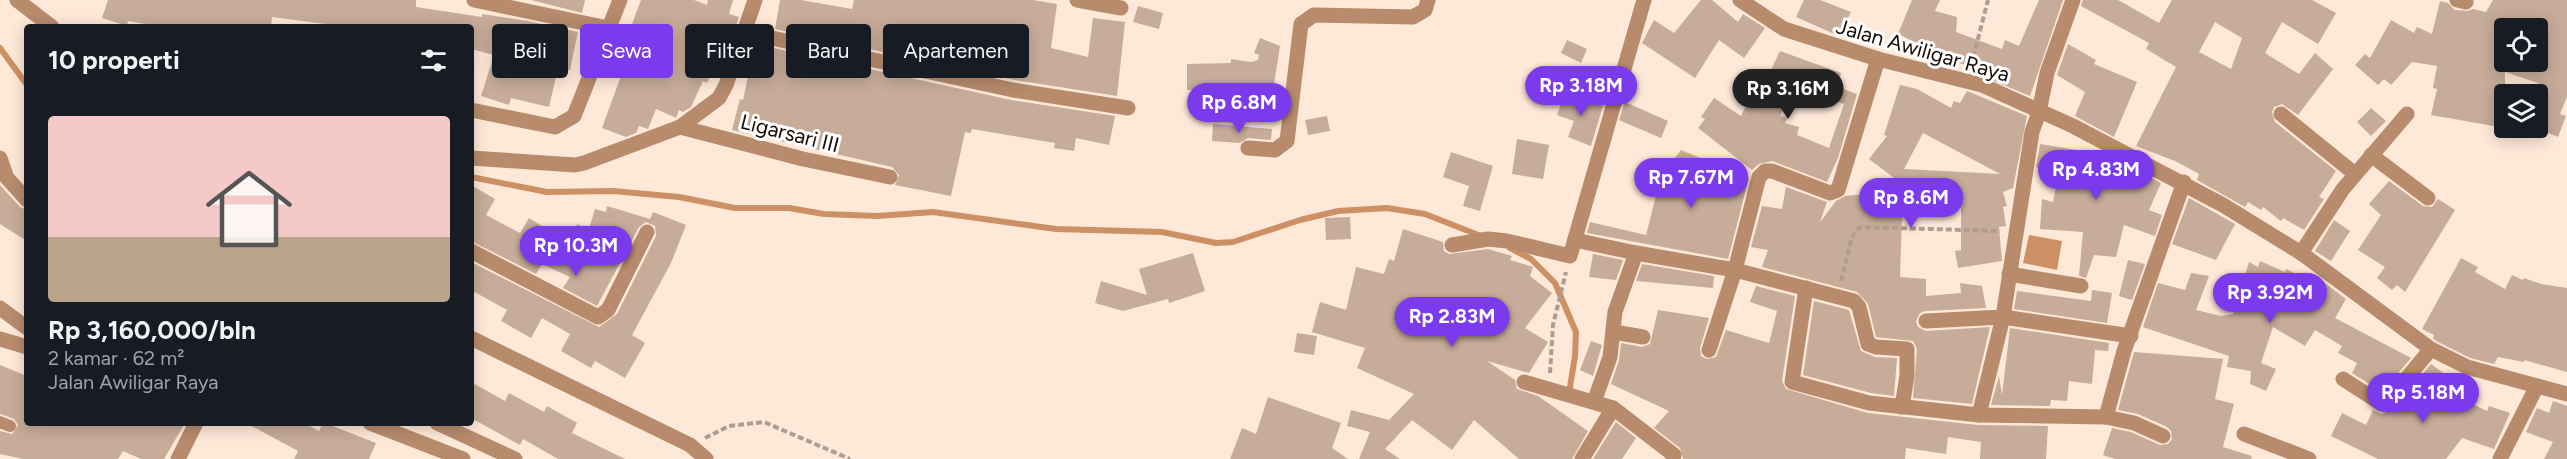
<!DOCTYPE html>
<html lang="id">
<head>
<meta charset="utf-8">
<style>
	:root { --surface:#171b24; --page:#20242c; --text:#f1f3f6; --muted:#9ea1a6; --accent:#7c3aed }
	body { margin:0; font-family:Figtree,sans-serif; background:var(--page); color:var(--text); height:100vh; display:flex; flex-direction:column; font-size:22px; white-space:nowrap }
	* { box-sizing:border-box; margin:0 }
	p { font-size:20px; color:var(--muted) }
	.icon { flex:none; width:33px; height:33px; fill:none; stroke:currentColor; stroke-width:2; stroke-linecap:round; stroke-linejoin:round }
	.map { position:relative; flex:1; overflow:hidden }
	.details { position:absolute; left:24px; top:24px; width:450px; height:402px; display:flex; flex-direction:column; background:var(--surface); border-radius:6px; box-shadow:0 3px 15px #0003 }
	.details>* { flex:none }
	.top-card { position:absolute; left:492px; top:24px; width:570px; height:54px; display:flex; gap:12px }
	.fabs { position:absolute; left:2494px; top:18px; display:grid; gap:12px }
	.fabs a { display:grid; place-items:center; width:54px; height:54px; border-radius:6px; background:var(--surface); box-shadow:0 3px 15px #0003; font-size:30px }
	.price { position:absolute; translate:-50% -51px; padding:0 14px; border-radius:21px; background:var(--accent); color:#fff; font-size:20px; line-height:39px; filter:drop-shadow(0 2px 3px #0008) }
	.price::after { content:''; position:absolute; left:50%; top:36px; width:18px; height:14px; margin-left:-9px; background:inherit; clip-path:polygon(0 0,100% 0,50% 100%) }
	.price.on { background:#222; color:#fff }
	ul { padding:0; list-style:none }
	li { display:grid; align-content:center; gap:12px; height:318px; padding:0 24px }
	li span { display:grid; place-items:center; height:186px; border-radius:6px; color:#555 }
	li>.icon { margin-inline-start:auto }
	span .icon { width:108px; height:108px; fill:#fffc; stroke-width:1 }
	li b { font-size:26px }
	h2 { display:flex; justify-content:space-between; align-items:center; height:72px; padding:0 24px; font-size:26px }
	.tag { padding:0 21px; border-radius:6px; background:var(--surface); box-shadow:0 3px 15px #0003; font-size:21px; line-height:54px }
	.tag.on { background:var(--accent); color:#fff }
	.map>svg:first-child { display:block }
	.water { fill:#cd9064 }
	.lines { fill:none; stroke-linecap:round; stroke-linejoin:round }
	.stream { stroke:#cd9064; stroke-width:6 }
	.building { fill:#c7ac99; fill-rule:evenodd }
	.path { stroke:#af9d91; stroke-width:4; stroke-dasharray:6 3; stroke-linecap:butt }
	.service { stroke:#b78b6c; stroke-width:12 }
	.minor { stroke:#b78b6c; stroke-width:15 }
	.tertiary { stroke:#b78b6c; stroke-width:15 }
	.labels { text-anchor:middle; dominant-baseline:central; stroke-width:6; stroke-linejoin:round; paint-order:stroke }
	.street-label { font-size:21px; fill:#150c06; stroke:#fff }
</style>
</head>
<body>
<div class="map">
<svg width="2567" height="459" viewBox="0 0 2567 459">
	<rect width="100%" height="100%" fill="#fee8d8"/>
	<path class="water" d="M2029 235 2062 241 2057 270 2023 263Z"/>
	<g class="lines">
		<g class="stream">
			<path d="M0 48 27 85"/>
			<path d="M471 177 547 192 613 191 679 197 735 208H789L824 214 877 216 933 212 1056 229 1162 232 1216 243 1233 242 1300 220 1338 211 1387 208 1425 214 1481 236"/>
			<path d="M1510 248 1531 259 1555 283 1576 332 1575 356 1569 393"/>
		</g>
	</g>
	<g class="building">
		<path d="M108 0H416V7L482 17V14L528 21 578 32 570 70 558 68 549 107 511 98 509 105 481 96 494 55 471 49V27L373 24 372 27H348L272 17 271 27H162L128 21 127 26 102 18Z"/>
		<path d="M531 0H585L582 13Z"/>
		<path d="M641 0H694L707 5 708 0H733L729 14 739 17 726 54 721 52 707 83 703 81 691 107 683 112 679 110 676 118 656 109 648 129 639 126 636 133 626 137 602 128 633 43 626 40Z"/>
		<path d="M780 0H801L852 9 854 0H1033L1057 4 1051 48 1088 57 1093 18 1125 22 1117 96 1015 80 775 29Z"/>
		<path d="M1701 0H1712L1738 22 1743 14 1765 28 1744 58 1719 40 1695 78 1642 43 1654 20 1674 33Z"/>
		<path d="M1804 0H1820L1851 12 1839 36 1796 17Z"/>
		<path d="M1912 0H1940L1935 11 1957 17 1956 32 2002 49 2005 40 2019 46 2039 0H2063L2030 96 1977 74 1979 70 1951 60 1898 34Z"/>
		<path d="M2083 0H2118L2159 23 2172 0H2312L2336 13 2318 44 2282 22 2265 53 2299 74 2315 53 2333 69 2298 115 2282 104 2274 107 2272 112 2275 122 2336 171 2319 197 2324 199 2304 230 2283 218 2281 221 2263 207 2261 210 2248 202 2245 207 2197 180 2199 174 2175 161 2136 146 2176 67 2146 49 2149 43 2081 6ZM2215 22 2242 38 2231 69 2199 52Z"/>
		<path d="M2493 0H2567V97L2560 114 2566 116 2558 137 2538 129V83L2505 72V128L2431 115 2437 89 2433 88 2437 66 2412 62 2391 85 2384 79 2378 85 2355 65 2365 54 2370 58 2391 20 2414 33 2417 27 2432 34 2440 1 2448 3 2455 10 2468 11 2473 9 2486 12ZM2505 28H2538V62H2505Z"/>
		<path d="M1138 6 1163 13 1159 29 1133 22Z"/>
		<path d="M1260 38 1280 46 1272 97 1223 90H1187V64L1231 63V59L1251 62 1258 60 1259 55 1254 53Z"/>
		<path d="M1567 40 1587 49 1581 63 1561 53Z"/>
		<path d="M751 43 1011 100 1115 116 1109 145 1076 138 1074 151 1054 148 1055 143 972 129 971 133 965 132 951 196 895 185 899 175 892 167 732 130 740 99 743 100 751 62 745 60Z"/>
		<path d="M2068 44 2096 60 2094 64 2137 82 2114 137 2075 116 2085 92 2057 75Z"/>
		<path d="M1780 51 1841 73 1837 87 1857 94 1838 158 1827 182 1772 161 1759 164 1752 170 1698 128 1705 119 1701 117 1714 98 1741 116 1750 98 1756 101ZM1793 88 1844 104 1829 148 1797 135 1799 127 1785 123 1787 118 1780 116Z"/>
		<path d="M1900 85 1917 89 1951 108 1954 101 1960 103 1967 91 2027 116 2013 188 2003 192 2007 206 2003 207 2006 226 1999 227 2002 261 1958 268 1955 251 1961 250V208L1902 213 1900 277 1926 279V296L1961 293 1960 283 1982 286 1986 308 1925 311 1920 313 1916 321 1918 327 1926 331 1990 327 1972 404 1913 398 1917 349 1913 341 1876 337 1868 304 1857 292 1762 267 1768 250 1751 247 1762 206 1782 209 1786 187 1827 202 1820 222 1836 201 1845 196 1910 190 1869 159 1887 136 1884 135ZM1923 133 2000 174 1904 169Z"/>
		<path d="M1565 92 1603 106 1591 146 1568 137 1574 121 1557 115Z"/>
		<path d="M1625 102 1668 121 1661 138 1619 120Z"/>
		<path d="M2371 108 2386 121 2371 136 2357 122Z"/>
		<path d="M1327 116 1330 131 1308 135 1305 120Z"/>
		<path d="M1213 124 1272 129 1271 140 1248 138 1240 143 1212 141Z"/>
		<path d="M1517 139 1549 145 1543 179 1512 174Z"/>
		<path d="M2040 144 2107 155 2101 169 2120 178 2126 165 2161 183 2149 210 2162 215 2155 236 2124 225 2116 257 2094 255 2086 278 2079 276 2083 232 2040 229 2042 199 2053 202 2058 175 2036 167Z"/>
		<path d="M1681 150 1749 178 1728 259 1587 233 1590 222 1646 235 1658 188 1653 186Z"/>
		<path d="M1451 152 1493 166 1480 211 1463 206 1469 186 1443 177Z"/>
		<path d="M2389 181 2423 206 2432 207 2438 199 2455 210 2405 292 2397 285 2392 290 2377 278 2385 267 2358 250 2381 215 2369 204Z"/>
		<path d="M0 185 20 207 27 210V241L0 224Z"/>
		<path d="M471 185 495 199 486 215 520 233 529 218 569 243 577 224 589 229 595 209 606 212 607 206 650 219 653 212 686 225 671 263 632 335 645 343 625 378 595 361 591 368 561 351 570 334 542 318 531 338 501 321 507 310 471 290V262L599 327 617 314 656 236 655 226 646 222 639 227 597 306 563 288 570 277 542 264 536 274 471 241Z"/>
		<path d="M2189 198 2235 224 2216 260 2172 244Z"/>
		<path d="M1350 217 1351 239 1326 240 1325 218Z"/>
		<path d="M2334 220 2350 231 2331 261 2315 251Z"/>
		<path d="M1403 229 1443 242 1444 251 1449 254 1488 249 1512 256 1510 260 1533 267 1530 276 1552 293 1525 328 1548 342 1529 373 1487 361 1515 380 1517 389 1538 396 1588 431 1572 459H1519L1474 420 1452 450 1412 420 1385 449 1400 459H1359L1370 432 1347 426 1351 410 1389 420 1414 394 1357 368 1365 348 1312 332 1320 302 1346 310 1356 267 1384 274 1389 259 1394 261Z"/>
		<path d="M1193 253 1205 291 1169 303 1168 299 1123 311 1095 303 1101 281 1147 295 1139 269Z"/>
		<path d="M1593 254 1623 260 1616 280 1589 277Z"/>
		<path d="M2461 258 2478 267 2475 272 2505 289 2512 275 2523 280 2524 278 2541 284 2567 288V372L2524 360V362L2498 357 2494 364 2470 358 2436 341 2433 338 2434 335 2422 329Z"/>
		<path d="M2128 260 2145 264 2132 300 2119 296Z"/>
		<path d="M2260 261 2285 272 2286 269 2318 285 2321 280 2346 299 2335 318 2411 358 2382 392 2352 373 2357 363 2338 353 2342 346 2315 330 2305 346 2273 327 2261 363 2276 369 2266 391 2250 384 2251 371 2227 367 2229 356 2143 327 2158 283 2185 290 2191 273 2209 276 2196 310 2221 316 2233 314 2249 262 2258 267Z"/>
		<path d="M1642 264 1714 276 1713 288 1636 281Z"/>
		<path d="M1756 286 1795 296 1782 381 1786 389 1868 413 1978 425 2048 426 2046 459H1980L1981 442 1948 437 1946 454 1906 448 1905 459H1683L1680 448 1654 428 1669 411 1611 384 1619 360 1621 343 1642 347 1650 344 1658 310 1709 318 1700 348 1701 356 1707 359 1716 357 1726 330 1769 343 1777 311 1750 302Z"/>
		<path d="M2092 290 2112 293 2107 323 2014 309 2017 291 2091 301Z"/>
		<path d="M1814 301 1849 310 1861 351 1875 357 1897 358 1894 396 1871 393 1803 375Z"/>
		<path d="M2010 328 2109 343 2108 351 2095 350 2092 384 2069 381 2067 401 2051 400 2050 406 1991 405 1999 376 2002 395Z"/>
		<path d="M1297 333 1317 336 1314 355 1294 352Z"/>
		<path d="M1591 341 1602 345 1593 376 1580 370Z"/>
		<path d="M2134 352 2223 359 2215 399 2234 404 2223 447 2252 456 2251 459H2115L2103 455 2112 428 2131 432 2160 445 2168 444 2172 439 2171 431 2167 427 2138 414 2118 410Z"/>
		<path d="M2431 364 2450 378 2442 389 2487 411 2489 406 2510 413 2494 449 2462 438 2446 459H2378L2331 436 2342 413 2366 425 2373 410 2381 414 2393 410Z"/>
		<path d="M0 365 27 376V423H185L164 459H141L123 451 118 459H23L0 454V431L12 434 18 425 14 419 0 414Z"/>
		<path d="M471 382 505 401 509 393 544 412 547 406 577 423 572 433 625 459H558L523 439 520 445 471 418Z"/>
		<path d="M1268 397 1341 423 1332 448 1348 459H1230L1242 428 1256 434Z"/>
		<path d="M2553 401 2567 406V459H2544L2553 442 2526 432 2537 408 2549 413Z"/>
		<path d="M1616 422 1636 438 1622 459H1593Z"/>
		<path d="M246 423H304L319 431 323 423H325L376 443 369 459H294L298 451Z"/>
	</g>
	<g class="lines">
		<g class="path">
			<path d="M1971 66 1988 0"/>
			<path d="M1841 281 1852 237 1860 227 2000 231"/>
			<path d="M1550 373 1553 325 1566 272"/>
			<path d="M705 438 729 426 764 422 850 459"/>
		</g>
		<path class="service" d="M0 422 10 426"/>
		<g class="minor">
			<path d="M17 0 52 27"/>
			<path d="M474 0 608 28"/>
			<path d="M1077 0 1121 8"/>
			<path d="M2073 0 2047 73 2039 112 2032 132 2003 317 1979 415 2106 417 2134 423 2163 436"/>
			<path d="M2457 0 2466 2"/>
			<path d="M744 32 1013 90 1128 108"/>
			<path d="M471 110 555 127 574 116 620 0"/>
			<path d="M2281 114 2355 174"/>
			<path d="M680 127 803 159 890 177"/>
			<path d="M1248 148 1275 150 1287 141 1301 24 1314 15 1413 17 1425 10 1428 0"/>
			<path d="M2371 155 2428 198"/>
			<path d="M0 158 7 178 27 200"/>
			<path d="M471 158 575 165 584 163 680 127 719 98 726 85 755 0"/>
			<path d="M1575 240 1636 253 1735 270 1854 301 1859 307 1868 344 1876 347 1907 349V376L1902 407"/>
			<path d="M1452 245 1488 239 1507 241 1570 256 1644 0"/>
			<path d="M471 251 598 317 608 310 647 232"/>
			<path d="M2301 253 2343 189 2407 114"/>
			<path d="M2009 274 2081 286"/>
			<path d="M1806 288 1792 382 1869 403 1979 415"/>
			<path d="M0 308 27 328"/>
			<path d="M1926 321 2003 317 2131 336"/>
			<path d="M1614 332 1643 337"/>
			<path d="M471 338 690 445 706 459"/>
			<path d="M0 339 27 347"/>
			<path d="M1709 350 1735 270 1759 177 1765 171H1772L1830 193 1838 190 1878 59"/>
			<path d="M2343 379 2382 404 2386 403 2431 349"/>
			<path d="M1524 382 1613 408 1674 455 1673 459"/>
			<path d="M1594 402 1610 357 1615 312 1636 253"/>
			<path d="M2106 417 2124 351 2184 182"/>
			<path d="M370 423 463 459"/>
			<path d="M437 423 515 459"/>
			<path d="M2244 434 2309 459"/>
			<path d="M178 459 196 423"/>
			<path d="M1582 459 1613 408"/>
			<path d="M2500 459 2537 386"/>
		</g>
		<path class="tertiary" d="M1740 0 1784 29 1878 59 1982 85 2073 126 2223 205 2301 253 2431 349 2467 367 2567 394"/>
	</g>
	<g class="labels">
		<g class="street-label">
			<text transform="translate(1923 50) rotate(16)">Jalan Awiligar Raya</text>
			<text transform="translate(790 133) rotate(14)">Ligarsari III</text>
		</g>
	</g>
</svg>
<div class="fabs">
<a><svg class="icon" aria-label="locate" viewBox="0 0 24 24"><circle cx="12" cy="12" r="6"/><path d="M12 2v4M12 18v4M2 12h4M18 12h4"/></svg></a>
<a><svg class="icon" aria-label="layers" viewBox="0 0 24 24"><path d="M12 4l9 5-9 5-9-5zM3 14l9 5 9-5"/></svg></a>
</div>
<b class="price" style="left:1581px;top:117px">Rp 3.18M</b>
<b class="price on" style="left:1788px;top:120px">Rp 3.16M</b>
<b class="price" style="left:1239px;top:134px">Rp 6.8M</b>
<b class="price" style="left:2096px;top:201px">Rp 4.83M</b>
<b class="price" style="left:1691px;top:209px">Rp 7.67M</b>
<b class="price" style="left:1911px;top:229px">Rp 8.6M</b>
<b class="price" style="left:576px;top:277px">Rp 10.3M</b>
<b class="price" style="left:2270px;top:324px">Rp 3.92M</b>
<b class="price" style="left:1452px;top:348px">Rp 2.83M</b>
<b class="price" style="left:2423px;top:424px">Rp 5.18M</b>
<div class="top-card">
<a class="tag">Beli</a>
<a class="tag on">Sewa</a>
<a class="tag">Filter</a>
<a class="tag">Baru</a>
<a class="tag">Apartemen</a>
</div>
<section class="details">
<h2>10 properti<svg class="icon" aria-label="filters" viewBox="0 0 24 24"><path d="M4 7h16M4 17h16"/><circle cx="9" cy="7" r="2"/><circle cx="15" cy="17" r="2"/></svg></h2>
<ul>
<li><span style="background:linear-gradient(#f6c9c9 65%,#b9a48a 0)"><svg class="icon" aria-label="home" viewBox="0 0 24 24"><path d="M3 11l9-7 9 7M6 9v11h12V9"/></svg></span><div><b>Rp 3,160,000/bln</b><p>2 kamar · 62 m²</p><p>Jalan Awiligar Raya</p></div></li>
</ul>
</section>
</div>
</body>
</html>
